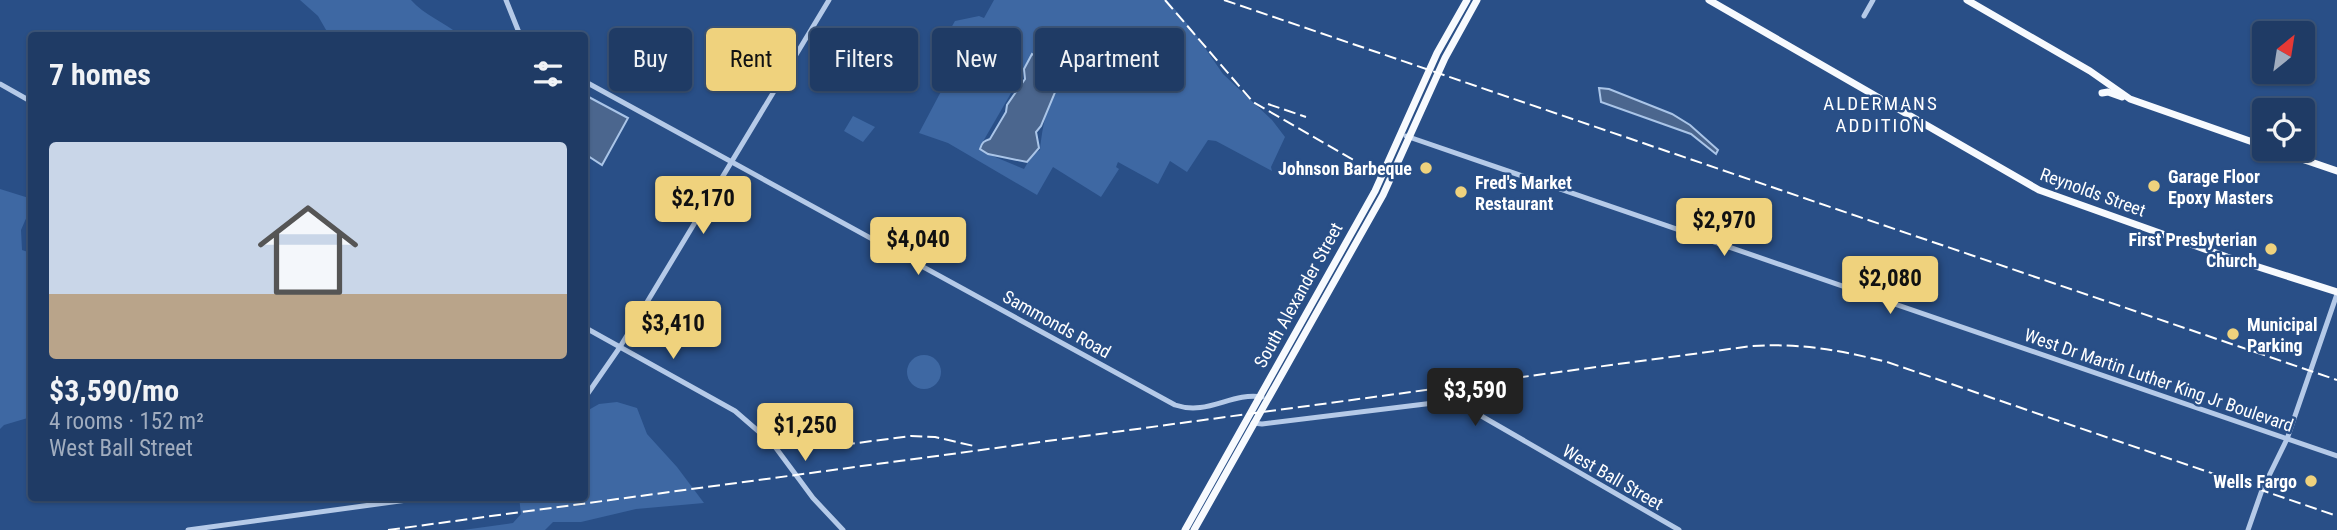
<!DOCTYPE html>
<html lang="en">
<head>
<meta charset="utf-8">
<style>
	:root { --surface:#1f3b65; --page:#2c466e; --text:#f1f3f6; --muted:#a1adbf; --line:#3c5579; --accent:#efd27d }
	body { margin:0; font-family:"Roboto Condensed",sans-serif; background:var(--page); color:var(--text); height:100vh; display:flex; flex-direction:column; font-size:26px; white-space:nowrap }
	* { box-sizing:border-box; margin:0 }
	p { font-size:23px; color:var(--muted) }
	.icon { flex:none; width:38px; height:38px; fill:none; stroke:currentColor; stroke-width:2; stroke-linecap:round; stroke-linejoin:round }
	.map { position:relative; flex:1; overflow:hidden }
	.details { position:absolute; left:28px; top:32px; width:560px; height:469px; display:flex; flex-direction:column; background:var(--surface); border-radius:7px; box-shadow:0 2px 5px #0004,0 0 0 2px var(--line) }
	.details>* { flex:none }
	.hud { position:absolute; left:609px; top:28px; width:665px; height:63px; display:flex; gap:14px }
	.needle { width:46px; rotate:30deg }
	.tools { position:absolute; left:2252px; top:21px; display:grid; gap:14px }
	.tools a { display:grid; place-items:center; width:63px; height:63px; border-radius:7px; background:var(--surface); box-shadow:0 2px 5px #0004,0 0 0 2px var(--line); font-size:35px }
	.price { position:absolute; translate:-50% -60px; padding:0 16px; border-radius:7px; background:var(--accent); color:#111; font-size:23px; line-height:46px; filter:drop-shadow(0 2px 4px #0008) }
	.price::after { content:''; position:absolute; left:50%; top:42px; width:21px; height:16px; margin-left:-10px; background:inherit; clip-path:polygon(0 0,100% 0,50% 100%) }
	.price.current { background:#222; color:#fff }
	ul { padding:0; list-style:none }
	li { display:grid; align-content:center; gap:14px; height:371px; padding:0 21px }
	li span { display:grid; place-items:center; height:217px; border-radius:7px; color:#555 }
	li>.icon { margin-inline-start:auto }
	span .icon { width:126px; height:126px; fill:#fffc; stroke-width:1 }
	li b { font-size:30px }
	h2 { display:flex; justify-content:space-between; align-items:center; height:84px; padding:0 21px; font-size:30px }
	.pill { padding:0 24px; border-radius:7px; background:var(--surface); box-shadow:0 2px 5px #0004,0 0 0 2px var(--line); font-size:24px; line-height:63px }
	.pill.current { background:var(--accent); color:#111 }
	.map>svg:first-child { display:block }
	.green { fill:#3e68a3; fill-rule:evenodd }
	.water { fill:#4b668e; stroke:#aac5e8; stroke-width:2 }
	.lines { fill:none; stroke-linecap:round; stroke-linejoin:round }
	.tertiary { stroke:#b5cae8; stroke-width:5 }
	.primary { stroke:#f7fafe; stroke-width:7 }
	.rail { stroke:#fff; stroke-width:2; stroke-dasharray:12 5; stroke-linecap:butt }
	.poi-dot { fill:#efd27d; stroke:#294f87; stroke-width:2.5 }
	.labels { text-anchor:middle; dominant-baseline:central; stroke-width:5; stroke-linejoin:round; paint-order:stroke }
	.poi-label { font-size:18px; font-weight:bold; fill:#fff; stroke:#294f87; text-anchor:end }
	.street-label { font-size:18px; fill:#fff; stroke:#294f87 }
	.neighbourhood-label { font-size:19px; letter-spacing:2px; fill:#fff; stroke:#294f87 }
</style>
</head>
<body>
<div class="map">
<svg width="2337" height="530" viewBox="0 0 2337 530">
	<rect width="100%" height="100%" fill="#294f87"/>
	<g class="green">
		<path d="M300 0H411C424 15 444 22 460 35H329L318 16Z"/>
		<path d="M994 0H1167L1194 32 1223 74 1272 120 1285 137 1271 167 1272 171 1216 141 1208 140 1187 172 1170 161 1158 184 1118 162 1116 167 1119 169 1101 197 1053 167 1037 195 948 143 919 133 955 65 947 35 955 21 979 16 984 18ZM1036 50 1057 60 1063 68 1060 75 1063 80C1048 92 1042 130 1040 150L1032 155 1024 169 988 154 981 145Z"/>
		<path d="M853 116 875 127 863 142 844 131Z"/>
		<path d="M0 189 32 199 31 207 21 230 22 250 31 253V417L4 425 0 429Z"/>
		<circle cx="924" cy="372" r="17"/>
		<path d="M617 402 637 408 647 434 677 467 704 503 636 509 581 522H553L545 530H463L513 523 521 514 519 497H584L585 412 599 404Z"/>
	</g>
	<g class="water">
		<path d="M1032 54C1046 63 1055 66 1064 80L1058 85 1041 126 1036 132 1039 148 1027 162 988 154 980 149C982 142 984 141 990 139L1006 112 1007 105 1025 79 1024 69Z"/>
		<path d="M1599 88 1609 89 1672 114 1690 125 1718 150 1716 154 1691 134 1601 102Z"/>
		<path d="M585 95 628 118 602 165 585 154Z"/>
	</g>
	<g class="lines">
		<g class="tertiary">
			<path d="M506 0 520 35"/>
			<path d="M1864 16 1873 0"/>
			<path d="M584 81 1175 405C1208 416 1231 392 1262 397"/>
			<path d="M0 84 32 102"/>
			<path d="M1406 136 2337 456"/>
			<path d="M584 327 735 411 773 444 813 498 843 530"/>
			<path d="M584 399 620 347 829 0"/>
			<path d="M1253 423 1262 424 1450 401 1464 406 1679 530"/>
			<path d="M188 530 429 497"/>
			<path d="M2248 530 2262 490 2287 439 2337 294"/>
		</g>
		<g class="primary">
			<path d="M1709 0 2039 190 2227 257 2337 292"/>
			<path d="M1967 0 2090 71 2130 99 2264 146"/>
			<path d="M2102 93 2108 92 2122 97"/>
			<path d="M2273 149 2337 171"/>
			<path d="M1185 530 1375 191 1437 53 1467 0"/>
			<path d="M1194 530 1383 195 1445 58 1477 0"/>
		</g>
		<g class="rail">
			<path d="M1165 0 1253 102 1357 162"/>
			<path d="M1224 0 2337 380"/>
			<path d="M1268 104 1306 117"/>
			<path d="M826 447 911 436 935 437 974 446"/>
			<path d="M388 530 1752 346C1801 343 1839 350 1887 362L2337 516"/>
		</g>
	</g>
	<g class="poi-dot">
		<circle cx="1426" cy="168" r="7"/>
		<circle cx="2154" cy="186" r="7"/>
		<circle cx="1461" cy="192" r="7"/>
		<circle cx="2271" cy="249" r="7"/>
		<circle cx="2233" cy="334" r="7"/>
		<circle cx="2311" cy="481" r="7"/>
	</g>
	<g class="labels">
		<g class="poi-label">
			<text x="1412" y="168">Johnson Barbeque</text>
			<text x="2168" y="176" text-anchor="start">Garage Floor<tspan x="2168" dy="21">Epoxy Masters</tspan></text>
			<text x="1475" y="182" text-anchor="start">Fred's Market<tspan x="1475" dy="21">Restaurant</tspan></text>
			<text x="2257" y="239">First Presbyterian<tspan x="2257" dy="21">Church</tspan></text>
			<text x="2247" y="324" text-anchor="start">Municipal<tspan x="2247" dy="21">Parking</tspan></text>
			<text x="2297" y="481">Wells Fargo</text>
		</g>
		<g class="street-label">
			<text transform="translate(2093 192) rotate(20)">Reynolds Street</text>
			<text transform="translate(1298 295) rotate(-61)">South Alexander Street</text>
			<text transform="translate(1057 324) rotate(29)">Sammonds Road</text>
			<text transform="translate(2159 380) rotate(19)">West Dr Martin Luther King Jr Boulevard</text>
			<text transform="translate(1613 477) rotate(30)">West Ball Street</text>
		</g>
		<g class="neighbourhood-label">
			<text x="1881" y="103">ALDERMANS<tspan x="1881" dy="22">ADDITION</tspan></text>
		</g>
	</g>
</svg>
<div class="tools">
<a><svg class="needle" viewBox="-14 -14 28 28"><path d="M0-13l5 13h-10z" fill="#e53935"/><path d="M0 13l5-13h-10z" fill="#a1adbf"/></svg></a>
<a><svg class="icon" aria-label="locate" viewBox="0 0 24 24"><circle cx="12" cy="12" r="6"/><path d="M12 2v4M12 18v4M2 12h4M18 12h4"/></svg></a>
</div>
<b class="price" style="left:703px;top:236px">$2,170</b>
<b class="price" style="left:1724px;top:258px">$2,970</b>
<b class="price" style="left:918px;top:277px">$4,040</b>
<b class="price" style="left:1890px;top:316px">$2,080</b>
<b class="price" style="left:673px;top:361px">$3,410</b>
<b class="price current" style="left:1475px;top:428px">$3,590</b>
<b class="price" style="left:805px;top:463px">$1,250</b>
<div class="hud">
<a class="pill">Buy</a>
<a class="pill current">Rent</a>
<a class="pill">Filters</a>
<a class="pill">New</a>
<a class="pill">Apartment</a>
</div>
<section class="details">
<h2>7 homes<svg class="icon" aria-label="filters" viewBox="0 0 24 24"><path d="M4 7h16M4 17h16"/><circle cx="9" cy="7" r="2"/><circle cx="15" cy="17" r="2"/></svg></h2>
<ul>
<li><span style="background:linear-gradient(#c9d6e8 70%,#b9a48a 0)"><svg class="icon" aria-label="home" viewBox="0 0 24 24"><path d="M3 11l9-7 9 7M6 9v11h12V9"/></svg></span><div><b>$3,590/mo</b><p>4 rooms · 152 m²</p><p>West Ball Street</p></div></li>
</ul>
</section>
</div>
</body>
</html>
